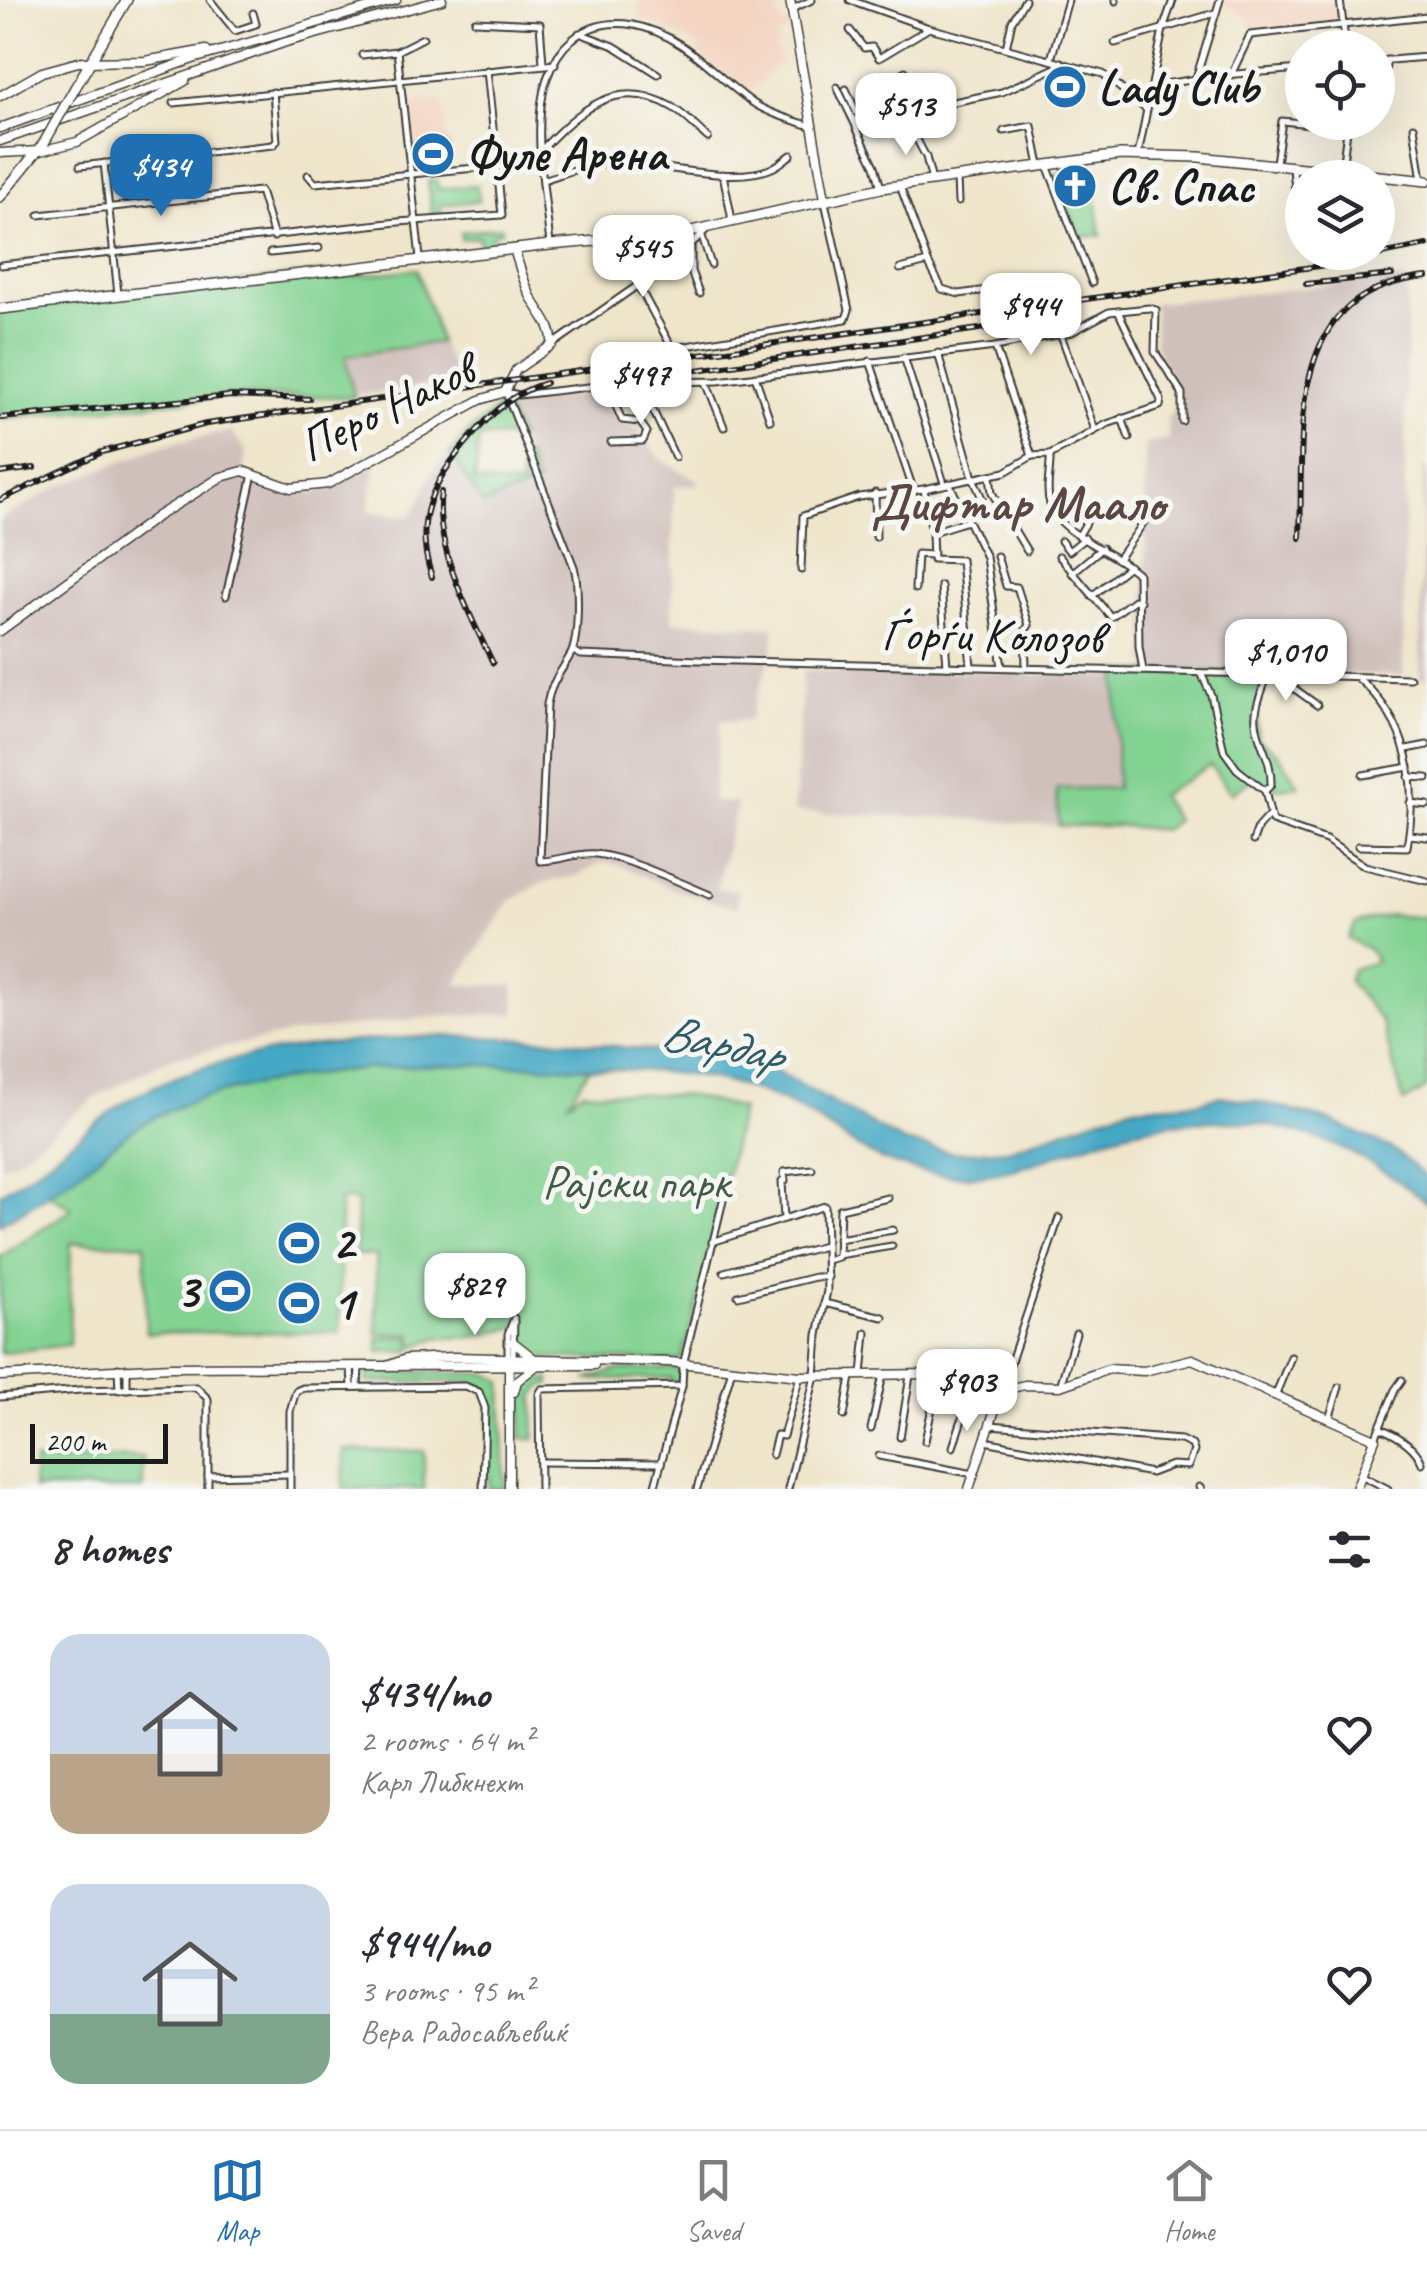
<!DOCTYPE html>
<html lang="en">
<head>
<meta charset="utf-8">
<style>
	:root { --surface:#fff; --page:#f7f7f7; --text:#2b2b33; --muted:#7c7c81; --line:#e1e1e2; --accent:#1f6fb2 }
	body { margin:0; font-family:Caveat,sans-serif; background:var(--page); color:var(--text); height:100vh; display:flex; flex-direction:column; font-size:38px; white-space:nowrap }
	* { box-sizing:border-box; margin:0 }
	p { font-size:32px; color:var(--muted) }
	.icon { flex:none; width:55px; height:55px; fill:none; stroke:currentColor; stroke-width:2; stroke-linecap:round; stroke-linejoin:round }
	.map { position:relative; height:1489px; overflow:hidden }
	.drawer { display:flex; flex-direction:column; background:var(--surface); flex:1 }
	.drawer>* { flex:none }
	.controls { position:absolute; left:1285px; top:30px; display:grid; gap:20px }
	.controls a { display:grid; place-items:center; width:110px; height:110px; border-radius:50%; background:var(--surface); box-shadow:0 10px 40px #0002; font-size:50px }
	.scale { position:absolute; left:30px; bottom:25px; width:138px; box-sizing:border-box; padding-left:10px; border:5px solid #1c1c1c; border-top:0; font-size:28px; line-height:35px; white-space:nowrap; color:#1c1c1c; -webkit-text-stroke:8px #f6f6f2; paint-order:stroke }
	.price { position:absolute; translate:-50% -85px; padding:0 22px; border-radius:20px; background:#fff; color:#222; font-size:32px; line-height:65px; filter:drop-shadow(0 2px 5px #0008) }
	.price::after { content:''; position:absolute; left:50%; top:60px; width:30px; height:22px; margin-left:-15px; background:inherit; clip-path:polygon(0 0,100% 0,50% 100%) }
	.price.on { background:var(--accent); color:#fff }
	ul { padding:0; list-style:none }
	li { display:flex; align-items:center; gap:30px; height:250px; padding:0 50px }
	li span { display:grid; place-items:center; flex:none; width:280px; height:200px; border-radius:30px; color:#555 }
	li>.icon { margin-inline-start:auto }
	span .icon { width:120px; height:120px; fill:#fffc; stroke-width:1 }
	li b { font-size:42px }
	h2 { display:flex; justify-content:space-between; align-items:center; height:120px; padding:0 50px; font-size:42px }
	.menu { display:flex; justify-content:space-around; align-items:center; height:140px; border-top:2px solid var(--line); background:var(--surface); font-size:28px; color:var(--muted) }
	.menu a { display:grid; justify-items:center; gap:5px }
	.menu .on { color:var(--accent) }
	.map>svg:first-child { display:block }
	.built { fill:#f4d3c0 }
	.industrial { fill:#d0c0bc }
	.green { fill:#82d292; stroke:#4f7757; stroke-width:2.5 }
	.water { fill:#45a8c5; stroke:#306270; stroke-width:2.5 }
	.lines { fill:none; stroke-linecap:round; stroke-linejoin:round }
	.minor-casing { stroke:#3c3a36; stroke-width:9 }
	.tertiary-casing { stroke:#3c3a36; stroke-width:11 }
	.secondary-casing { stroke:#3c3a36; stroke-width:12 }
	.minor { stroke:#fff; stroke-width:5 }
	.tertiary { stroke:#fff; stroke-width:8 }
	.secondary { stroke:#fff; stroke-width:9 }
	.rail-casing { stroke:#1c1c1c; stroke-width:6 }
	.rail { stroke:#f6f6f2; stroke-width:2.5; stroke-dasharray:8; stroke-linecap:butt }
	.secondary-bridge-casing { stroke:#3c3a36; stroke-width:12; stroke-linecap:butt }
	.secondary-bridge { stroke:#fff; stroke-width:9 }
	.labels { text-anchor:middle; dominant-baseline:central; stroke-width:10; stroke-linejoin:round; paint-order:stroke }
	.poi-label { font-size:48px; font-weight:bold; fill:#1c1c1c; stroke:#f6f6f2; text-anchor:start }
	.street-label { font-size:48px; fill:#1c1c1c; stroke:#f6f6f2 }
	.park-label { font-size:48px; fill:#405c45; stroke:#f6f6f2 }
	.neighbourhood-label { font-size:50px; font-weight:bold; fill:#5c4641; stroke:#f6f6f2 }
	.water-label { font-size:50px; font-style:italic; fill:#2e5b68; stroke:#f6f6f2 }
</style>
</head>
<body>
<div class="map">
<svg width="1427" height="1489" viewBox="0 0 1427 1489">
	<rect width="100%" height="100%" fill="#f6f6f2"/>
	<filter id="ink" filterUnits="userSpaceOnUse"><feTurbulence type="fractalNoise" baseFrequency=".01" numOctaves="2"/><feDisplacementMap in="SourceGraphic" scale="20" xChannelSelector="R" yChannelSelector="G"/><feConvolveMatrix kernelMatrix="1 2 1 2 8 2 1 2 1" color-interpolation-filters="sRGB"/></filter>
	<filter id="wash" filterUnits="userSpaceOnUse"><feTurbulence type="fractalNoise" baseFrequency=".0048" numOctaves="4" result="noise"/><feDisplacementMap in="SourceGraphic" scale="40" xChannelSelector="R" yChannelSelector="G"/><feGaussianBlur stdDeviation="2.25" result="paint"/><feColorMatrix in="noise" values="0 0 0 0 0 0 0 0 0 0 0 0 0 0 0 0 0 1.4 0 .05"/><feComposite in="paint" operator="in"/></filter>
	<g filter="url(#wash)">
		<rect width="100%" height="100%" fill="#efe5cb"/>
		<g class="built">
			<path d="M640 0H775L780 19 789 26 790 32 777 35 776 49 782 62 763 77V82L747 93 696 53 700 46 640 18Z"/>
			<path d="M1226 0H1335L1338 22 1252 31 1249 19 1224 3Z"/>
			<path d="M443 100 450 162 418 166 411 104Z"/>
		</g>
		<g class="industrial">
			<path d="M417 269 433 327 459 381 364 394 314 396 284 334Z"/>
			<path d="M1407 278 1403 675 1165 672 1146 661 1145 444 1169 440 1167 418 1181 402 1155 344 1154 303Z"/>
			<path d="M583 395 635 428 663 461 699 481V484L674 487 672 622 775 627 772 652 749 720 721 721 712 801 737 803 716 889 738 890 737 908 678 891 622 866 603 862 577 876 541 883 510 901 455 985H514L515 1014 440 1016 290 1034 170 1058 96 1097 16 1160 0 1166V520L58 487 164 445 232 431 246 451 243 476 286 495 322 491 375 465 368 511 409 517 418 505 434 468 450 454 484 505 537 483 509 405Z"/>
			<path d="M1423 468H1427V679H1420Z"/>
			<path d="M803 671H965L1116 677V788L1058 789 1059 826 955 818 794 812Z"/>
		</g>
		<g class="green">
			<path d="M447 145 449 161 418 164 416 148Z"/>
			<path d="M1092 168 1101 235 1079 237 1054 174Z"/>
			<path d="M428 181H437L438 189 477 185 479 201 441 205V214L432 215Z"/>
			<path d="M501 227V232L492 234 494 247 480 249 479 237 461 239V232Z"/>
			<path d="M417 269 440 342 345 356 354 397 231 396 0 418V310L325 272 327 279Z"/>
			<path d="M504 402 520 438 479 437 475 482 521 486V455H526L537 484 483 505 450 453 470 431Z"/>
			<path d="M1117 671 1263 674 1257 713V738L1278 754 1299 786 1278 788 1252 779 1231 793 1210 765 1160 796 1176 821 1163 830 1123 826H1059L1057 789 1116 788Z"/>
			<path d="M1390 915 1427 918V1088L1404 1102 1381 1021 1348 980 1352 969 1376 962 1370 950 1348 939 1356 923Z"/>
			<path d="M458 1062 590 1068 567 1103 582 1091 691 1096 741 1109 701 1289 683 1355 678 1361 533 1357 518 1327 473 1337 437 1338 414 1347 412 1334H377L376 1255H356L357 1201 340 1200V1332L146 1333 145 1244 71 1243 69 1345 0 1353V1257L68 1212 71 1208 49 1194C84 1169 116 1136 155 1117 243 1072 362 1065 458 1062Z"/>
			<path d="M410 1337 411 1351 379 1352V1338Z"/>
			<path d="M678 1368 682 1372 680 1383 671 1384V1378L586 1380 617 1370Z"/>
			<path d="M427 1372 488 1374 502 1381 505 1489H489L490 1399 481 1387 469 1382H367V1373Z"/>
			<path d="M550 1379V1385L543 1386 534 1396 535 1438H521L523 1386 532 1379Z"/>
			<path d="M344 1450 424 1451V1489H343Z"/>
			<path d="M143 1457V1489H33L34 1461Z"/>
		</g>
		<path class="water" d="M444 1036 561 1040 761 1063 904 1142 955 1153 1008 1149 1130 1107 1199 1102 1219 1096 1264 1103 1331 1121 1391 1148 1427 1177V1203C1327 1120 1223 1102 1099 1140 1052 1155 1011 1178 960 1176 926 1175 886 1165 858 1147 838 1135 821 1121 800 1110 778 1098 753 1089 729 1083 674 1069 618 1070 562 1067 459 1063 367 1063 266 1083 228 1090 191 1099 157 1116 126 1131 103 1154 77 1174 53 1193 26 1209 0 1224V1193C48 1167 84 1126 130 1099 216 1048 347 1040 444 1036Z"/>
	</g>
	<g filter="url(#ink)">
		<g class="lines">
			<defs>
				<g id="minor">
					<path d="M210 0 235 31 256 24 253 13"/>
					<path d="M850 0 929 28 1103 74 1147 110"/>
					<path d="M1116 0V1"/>
					<path d="M1340 0 1346 48"/>
					<path d="M792 9 812 0"/>
					<path d="M475 21 540 24 543 63"/>
					<path d="M850 30 864 48 872 47 879 58 929 28"/>
					<path d="M579 33 614 46 658 74"/>
					<path d="M1115 43 1215 13"/>
					<path d="M1006 48 1012 21 1025 0"/>
					<path d="M397 51 420 258"/>
					<path d="M362 55 397 51 423 38"/>
					<path d="M1051 59 1068 0"/>
					<path d="M1378 61 1427 57"/>
					<path d="M905 71 908 81 900 87 915 110 911 126"/>
					<path d="M1378 72 1385 71 1387 60"/>
					<path d="M1231 75 1250 35 1427 16"/>
					<path d="M884 77 926 157 932 181"/>
					<path d="M1196 78 1220 0"/>
					<path d="M1152 86 1222 75 1302 69"/>
					<path d="M837 87 855 124"/>
					<path d="M846 89 858 116 856 127 875 166 881 188"/>
					<path d="M174 103 555 64"/>
					<path d="M915 110 1002 92 1055 68 1061 62"/>
					<path d="M1414 127 1422 180"/>
					<path d="M1004 131 1032 126 1040 166"/>
					<path d="M542 149C579 111 616 75 672 107 685 115 697 128 708 138"/>
					<path d="M1138 155 1163 29 1173 0"/>
					<path d="M104 163 118 294"/>
					<path d="M1276 163 1282 121 1347 128"/>
					<path d="M1047 165 1092 283"/>
					<path d="M80 166 273 145 277 141 273 92"/>
					<path d="M1293 168 1299 234"/>
					<path d="M1342 170 1348 122"/>
					<path d="M723 174 732 220"/>
					<path d="M308 175 315 183 497 166"/>
					<path d="M957 178 958 202"/>
					<path d="M543 180C568 172 592 162 618 163 661 164 734 185 772 168 779 165 785 159 791 155"/>
					<path d="M900 186 928 262 942 289 959 294 1009 287"/>
					<path d="M39 215 260 191 274 237"/>
					<path d="M702 236 711 265"/>
					<path d="M550 245C546 200 536 151 541 106 551 24 615 2 681 45 707 62 728 86 753 103 770 114 792 120 811 126"/>
					<path d="M691 247V271L699 293"/>
					<path d="M270 253 319 248"/>
					<path d="M1 265 398 222 502 215 487 70"/>
					<path d="M900 269 928 262"/>
					<path d="M637 283 671 346"/>
					<path d="M1061 335 1095 430"/>
					<path d="M552 345 677 258 708 228"/>
					<path d="M995 347 1032 456"/>
					<path d="M938 353 973 478 982 498"/>
					<path d="M633 355 846 319 849 310 825 202"/>
					<path d="M904 357 944 483"/>
					<path d="M870 361 913 489"/>
					<path d="M755 376 770 420"/>
					<path d="M706 382 724 427"/>
					<path d="M640 383 675 457"/>
					<path d="M606 384 622 420 640 422 647 432 643 441 611 442"/>
					<path d="M505 392 519 395 623 383 718 381 995 347 1072 332 1109 312 1149 308 1156 310 1155 352 1182 393V421"/>
					<path d="M506 393 574 567C579 584 579 638 571 654 561 672 551 682 547 704L540 861C559 861 578 852 596 854 630 858 678 882 710 895"/>
					<path d="M1122 418 1129 438"/>
					<path d="M1050 455C1051 470 1045 489 1050 504 1059 535 1115 552 1138 574L1139 646 1143 671"/>
					<path d="M990 476 992 493 1027 551"/>
					<path d="M949 483 986 557 1002 667"/>
					<path d="M924 489 932 532 933 559 961 560 971 666"/>
					<path d="M875 493 876 537"/>
					<path d="M932 532 967 521"/>
					<path d="M1079 535 1086 523 1080 517"/>
					<path d="M1061 541 1069 551 1085 538"/>
					<path d="M997 556 1006 586 1017 587 1029 625 1025 631 1026 668"/>
					<path d="M1059 556 1111 617 1134 600 1140 601"/>
					<path d="M1118 559 1144 522"/>
					<path d="M801 570 803 516 859 497 924 489 1005 472 1032 456 1050 455 1107 424 1160 406 1161 400 1118 311"/>
					<path d="M1072 573 1102 548"/>
					<path d="M941 586 947 666"/>
					<path d="M915 589 917 554 931 555"/>
					<path d="M226 596 253 474"/>
					<path d="M1092 596 1129 566"/>
					<path d="M573 651 581 655 699 660 1410 678"/>
					<path d="M1201 673 1211 695 1224 751 1237 769 1265 791 1272 821 1326 840 1365 866 1427 881"/>
					<path d="M1277 674C1283 655 1307 652 1316 633"/>
					<path d="M1277 676 1317 705"/>
					<path d="M1407 749 1427 745"/>
					<path d="M1363 775 1409 767"/>
					<path d="M1409 777 1427 778"/>
					<path d="M1265 791 1271 785C1272 756 1258 746 1256 722 1254 705 1264 690 1267 674"/>
					<path d="M1410 803 1427 805"/>
					<path d="M1410 835 1427 837"/>
					<path d="M1253 841 1258 827 1269 815"/>
					<path d="M1358 846 1407 847C1418 783 1410 723 1359 679"/>
					<path d="M838 1239 893 1230"/>
					<path d="M712 1242 784 1219"/>
					<path d="M838 1255 892 1246"/>
					<path d="M827 1260 838 1257 840 1209 888 1198"/>
					<path d="M724 1272 825 1246"/>
					<path d="M738 1296 815 1277H828"/>
					<path d="M824 1303 883 1317"/>
					<path d="M508 1357V1334L514 1318"/>
					<path d="M513 1358 514 1321"/>
					<path d="M351 1367 352 1387"/>
					<path d="M118 1368 119 1390"/>
					<path d="M127 1368V1389"/>
					<path d="M862 1374 866 1333"/>
					<path d="M1061 1383 1076 1333"/>
					<path d="M358 1387 359 1367"/>
					<path d="M1002 1388 1059 1218"/>
					<path d="M1275 1396 1291 1357"/>
					<path d="M0 1397 80 1390 196 1387 208 1399V1489"/>
					<path d="M844 1416 851 1377"/>
					<path d="M1329 1419 1339 1387"/>
					<path d="M1380 1428C1397 1435 1415 1445 1422 1463"/>
					<path d="M871 1429 883 1375"/>
					<path d="M900 1437 910 1376"/>
					<path d="M1375 1439 1395 1390 1402 1380"/>
					<path d="M925 1441 938 1379"/>
					<path d="M985 1441 1151 1473 1172 1465 1188 1466 1194 1451 1192 1445 1181 1440 990 1425"/>
					<path d="M953 1447 972 1389"/>
					<path d="M772 1455 777 1435 783 1436 800 1376"/>
					<path d="M879 1456 974 1474"/>
					<path d="M540 1462 661 1463"/>
					<path d="M1361 1475 1388 1489"/>
					<path d="M208 1476 289 1474"/>
					<path d="M1199 1487 1201 1489"/>
					<path d="M290 1489V1411L296 1391 303 1388 465 1386 479 1392 485 1408 483 1489"/>
					<path d="M540 1489 539 1394 542 1389 682 1386 683 1365 728 1180"/>
					<path d="M654 1489 682 1386"/>
					<path d="M697 1489 732 1369"/>
					<path d="M788 1489 815 1376 818 1335 827 1291 825 1206 784 1219 782 1181H785L784 1172 812 1169"/>
				</g>
				<g id="tertiary">
					<path d="M790 0 825 199"/>
					<path d="M81 62 145 61 206 50"/>
					<path d="M0 96 42 72 82 61"/>
					<path d="M0 128 193 59 396 0"/>
					<path d="M0 141 286 42 442 0"/>
					<path d="M0 153 40 151 77 142 185 81"/>
					<path d="M0 631 158 516 221 477 243 471 291 488 328 484 480 400 505 392 516 370 552 345C554 325 538 312 530 295 523 280 519 265 514 249"/>
					<path d="M513 1342 532 1357"/>
					<path d="M509 1362V1489"/>
					<path d="M387 1366 406 1359 454 1357 670 1362 800 1376 929 1374 972 1389 993 1392 1025 1385 1060 1386 1109 1369 1144 1371 1192 1359 1375 1439 1356 1489"/>
					<path d="M0 1376 171 1367 594 1365"/>
					<path d="M514 1392 517 1381 536 1366"/>
					<path d="M969 1489 1001 1391"/>
				</g>
				<g id="secondary">
					<path d="M75 88 127 0"/>
					<path d="M0 197 44 143"/>
					<path d="M0 309 550 245 678 234 881 188 1120 155 1199 157 1427 181"/>
				</g>
			</defs>
			<use href="#minor" class="minor-casing"/>
			<use href="#tertiary" class="tertiary-casing"/>
			<use href="#secondary" class="secondary-casing"/>
			<use href="#minor" class="minor"/>
			<use href="#tertiary" class="tertiary"/>
			<use href="#secondary" class="secondary"/>
			<defs>
				<g id="rail">
					<path d="M1306 284 1392 275"/>
					<path d="M651 370H697L986 328 1022 319"/>
					<path d="M0 418 231 396 309 399"/>
					<path d="M0 473 34 468"/>
					<path d="M441 492C433 545 470 616 493 663"/>
					<path d="M0 500 102 452 206 424 1326 265 1427 245"/>
					<path d="M1300 538C1304 433 1282 290 1427 277"/>
					<path d="M432 577C412 519 433 480 472 436 493 412 514 392 546 383"/>
				</g>
			</defs>
			<use href="#rail" class="rail-casing"/>
			<use href="#rail" class="rail"/>
			<defs>
				<path id="secondary-bridge" d="M44 143 75 88"/>
			</defs>
			<use href="#secondary-bridge" class="secondary-bridge-casing"/>
			<use href="#secondary-bridge" class="secondary-bridge"/>
		</g>
	</g>
	<defs>
		<symbol id="stadium-disc" viewBox="-11 -11 22 22"><circle r="9.5" fill="#1f6fb2" stroke="#f6f6f2"/><path d="M0-5a6.5 5 0 1 0 0 10a6.5 5 0 1 0 0-10ZM-3.5-1.8h7v3.6h-7Z" fill="#fff"/></symbol>
		<symbol id="church-disc" viewBox="-11 -11 22 22"><circle r="9.5" fill="#1f6fb2" stroke="#f6f6f2"/><path d="M-1.2-6h2.4v3.5h3.3v2.4h-3.3V6h-2.4V-.1h-3.3v-2.4h3.3Z" fill="#fff"/></symbol>
	</defs>
	<g fill-rule="evenodd">
		<use href="#stadium-disc" x="1040" y="62" width="50" height="50"/>
		<use href="#stadium-disc" x="408" y="129" width="50" height="50"/>
		<use href="#church-disc" x="1050" y="161" width="50" height="50"/>
		<use href="#stadium-disc" x="274" y="1218" width="50" height="50"/>
		<use href="#stadium-disc" x="205" y="1266" width="50" height="50"/>
		<use href="#stadium-disc" x="274" y="1278" width="50" height="50"/>
	</g>
	<g class="labels">
		<g class="poi-label">
			<text x="1098" y="87">Lady Club</text>
			<text x="466" y="154">Фуле Арена</text>
			<text x="1108" y="186">Св. Спас</text>
			<text x="332" y="1243">2</text>
			<text x="198" y="1291" text-anchor="end">3</text>
			<text x="332" y="1303">1</text>
		</g>
		<g class="street-label">
			<text transform="translate(386 407) rotate(-26)">Перо Наков</text>
			<text transform="translate(992 635) rotate(1)">Ѓорѓи Колозов</text>
		</g>
		<g class="park-label">
			<text x="636" y="1182">Рајски парк</text>
		</g>
		<g class="neighbourhood-label">
			<text x="1018" y="503">Дифтар Маало</text>
		</g>
		<g class="water-label">
			<text transform="translate(722 1043) rotate(12)">Вардар</text>
		</g>
	</g>
</svg>
<div class="controls">
<a><svg class="icon" aria-label="locate" viewBox="0 0 24 24"><circle cx="12" cy="12" r="6"/><path d="M12 2v4M12 18v4M2 12h4M18 12h4"/></svg></a>
<a><svg class="icon" aria-label="layers" viewBox="0 0 24 24"><path d="M12 4l9 5-9 5-9-5zM3 14l9 5 9-5"/></svg></a>
</div>
<div class="scale">200 m</div>
<b class="price" style="left:906px;top:158px">$513</b>
<b class="price on" style="left:161px;top:219px">$434</b>
<b class="price" style="left:643px;top:300px">$545</b>
<b class="price" style="left:1031px;top:358px">$944</b>
<b class="price" style="left:641px;top:427px">$497</b>
<b class="price" style="left:1286px;top:704px">$1,010</b>
<b class="price" style="left:475px;top:1338px">$829</b>
<b class="price" style="left:967px;top:1434px">$903</b>
</div>
<section class="drawer">
<h2>8 homes<svg class="icon" aria-label="filters" viewBox="0 0 24 24"><path d="M4 7h16M4 17h16"/><circle cx="9" cy="7" r="2"/><circle cx="15" cy="17" r="2"/></svg></h2>
<ul>
<li><span style="background:linear-gradient(#c9d6e8 60%,#b9a48a 0)"><svg class="icon" aria-label="home" viewBox="0 0 24 24"><path d="M3 11l9-7 9 7M6 9v11h12V9"/></svg></span><div><b>$434/mo</b><p>2 rooms · 64 m²</p><p>Карл Либкнехт</p></div><svg class="icon" aria-label="heart" viewBox="0 0 24 24"><path d="M12 20l-8-8c-3-5 5-10 8-4 3-6 11-1 8 4z"/></svg></li>
<li><span style="background:linear-gradient(#c9d6e8 65%,#7fa58c 0)"><svg class="icon" aria-label="home" viewBox="0 0 24 24"><path d="M3 11l9-7 9 7M6 9v11h12V9"/></svg></span><div><b>$944/mo</b><p>3 rooms · 95 m²</p><p>Вера Радосављевиќ</p></div><svg class="icon" aria-label="heart" viewBox="0 0 24 24"><path d="M12 20l-8-8c-3-5 5-10 8-4 3-6 11-1 8 4z"/></svg></li>
</ul>
</section>
<nav class="menu">
<a class="on"><svg class="icon" aria-label="map" viewBox="0 0 24 24"><path d="M3 6l6-2 6 2 6-2v14l-6 2-6-2-6 2zM9 4v14M15 6v14"/></svg>Map</a>
<a><svg class="icon" aria-label="saved" viewBox="0 0 24 24"><path d="M7 4h10v16l-5-4-5 4z"/></svg>Saved</a>
<a><svg class="icon" aria-label="home" viewBox="0 0 24 24"><path d="M3 11l9-7 9 7M6 9v11h12V9"/></svg>Home</a>
</nav>
</body>
</html>
